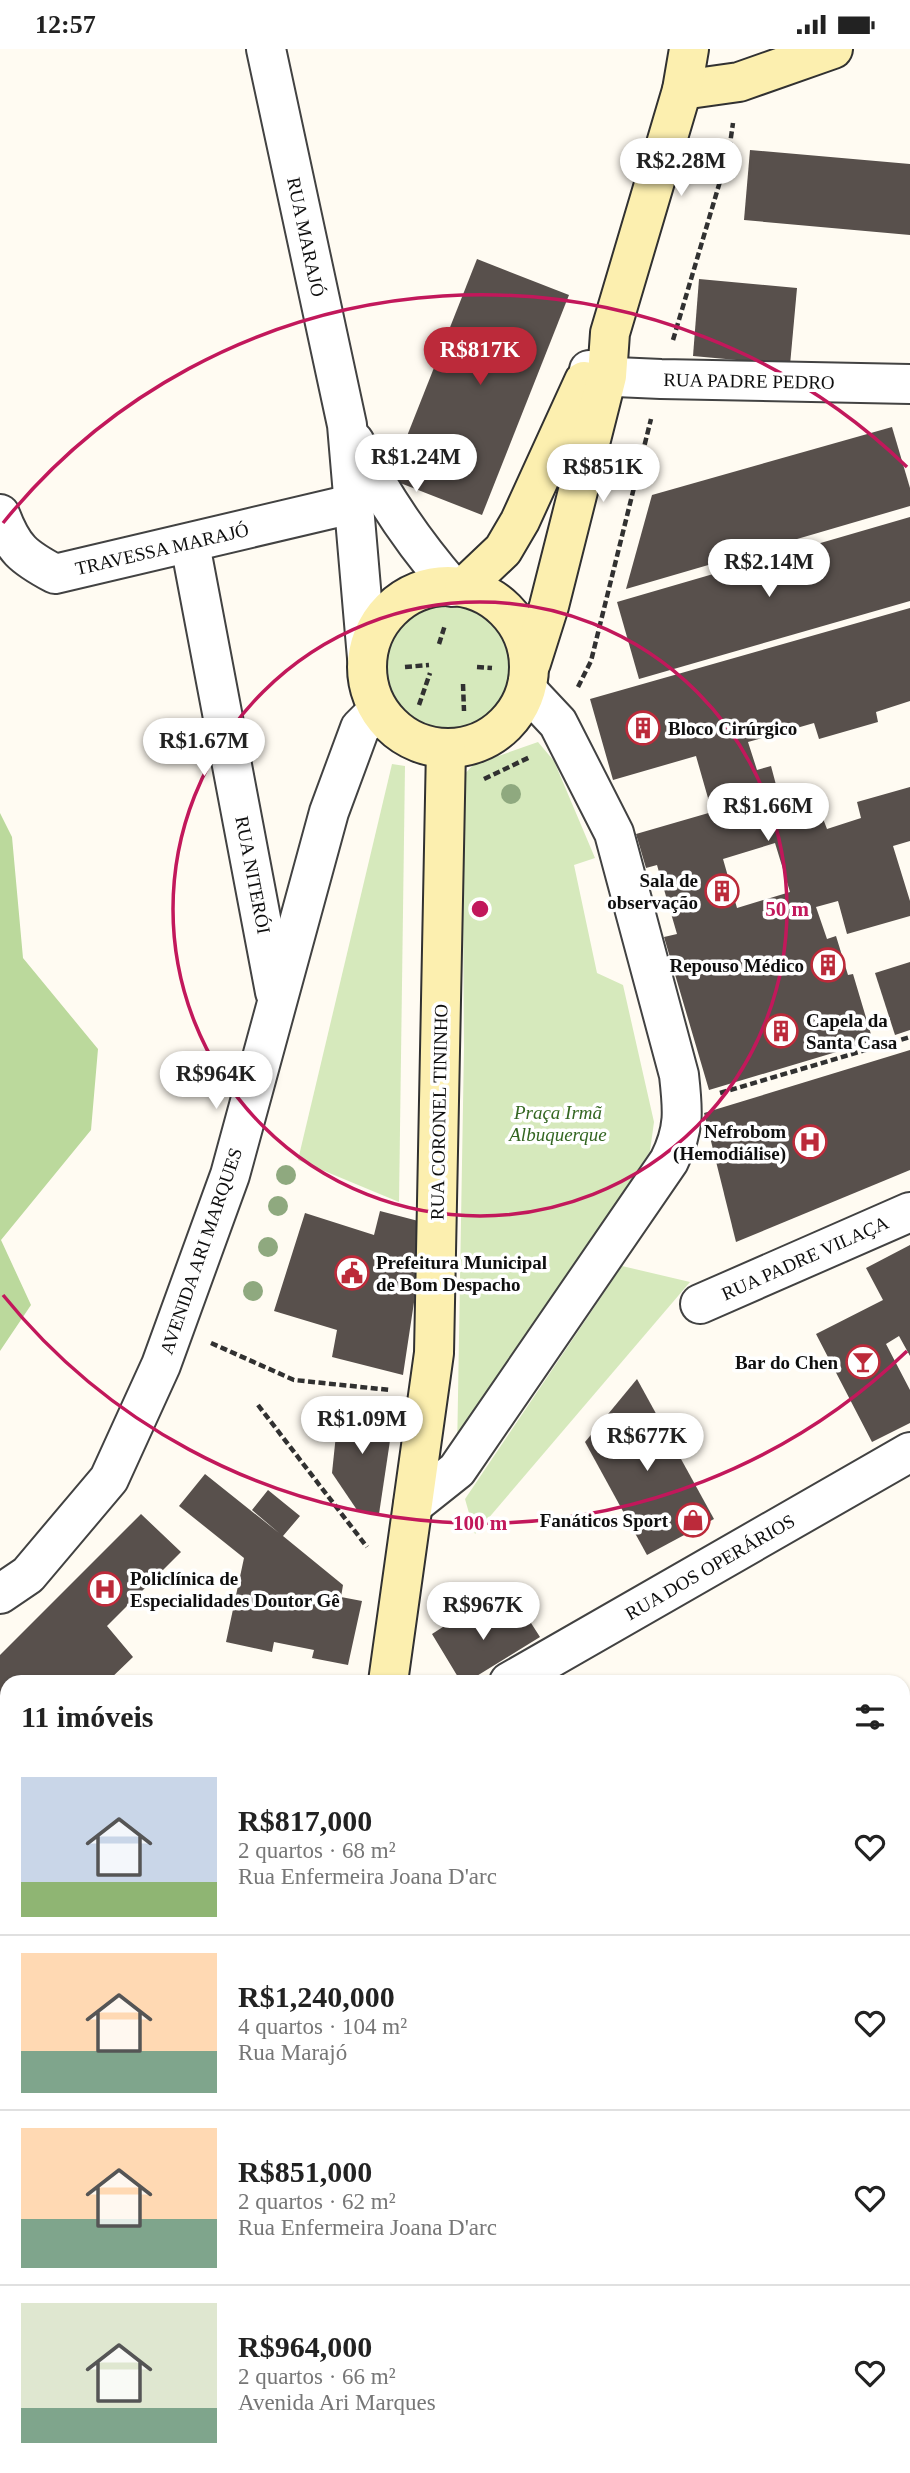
<!DOCTYPE html>
<html lang="pt">
<head>
<meta charset="utf-8">
<style>
	:root { --surface:#fff; --page:#f2f2f2; --text:#222; --muted:#767676; --line:#e0e0e0; --accent:#bc2a3a }
	body { margin:0; font-family:"Times New Roman",serif; background:var(--page); color:var(--text); height:100vh; display:flex; flex-direction:column; font-size:26px; white-space:nowrap }
	* { box-sizing:border-box; margin:0 }
	p { font-size:23px; color:var(--muted) }
	.icon { flex:none; width:38px; height:38px; fill:none; stroke:currentColor; stroke-width:2; stroke-linecap:round; stroke-linejoin:round }
	.map { position:relative; flex:1; overflow:hidden }
	.panel { position:absolute; left:0px; top:1626px; width:910px; height:800px; display:flex; flex-direction:column; background:var(--surface); border-radius:21px 21px 0 0; box-shadow:0 2px 5px #0004 }
	.panel>* { flex:none }
	.price { position:absolute; translate:-50% -60px; padding:0 16px; border-radius:24px; background:#fff; color:#222; font-size:23px; line-height:46px; filter:drop-shadow(0 2px 4px #0008) }
	.price::after { content:''; position:absolute; left:50%; top:42px; width:21px; height:16px; margin-left:-10px; background:inherit; clip-path:polygon(0 0,100% 0,50% 100%) }
	.price.active { background:var(--accent); color:#fff }
	ul { padding:0; list-style:none }
	li { display:flex; align-items:center; gap:21px; height:175px; padding:0 21px }
	li+li { border-top:2px solid var(--line) }
	li span { display:grid; place-items:center; flex:none; width:196px; height:140px; border-radius:0px; color:#555 }
	li>.icon { margin-inline-start:auto }
	span .icon { width:84px; height:84px; fill:#fffc; stroke-width:1 }
	li b { font-size:30px }
	h2 { display:flex; justify-content:space-between; align-items:center; height:84px; padding:0 21px; font-size:30px }
	.status { display:flex; justify-content:space-between; align-items:center; height:49px; padding:0 35px; background:var(--surface); direction:ltr }
	.status svg { height:19px; fill:currentColor }
	.map>svg:first-child { display:block }
	.green { fill:#d6e9bc }
	.forest { fill:#bbd99c }
	.building { fill:#58504c; fill-rule:evenodd }
	.lines { fill:none; stroke-linecap:round; stroke-linejoin:round }
	.service-casing { stroke:#424242; stroke-width:23 }
	.minor-casing { stroke:#424242; stroke-width:42 }
	.secondary-casing { stroke:#313131; stroke-width:42 }
	.path { stroke:#313131; stroke-width:4.5; stroke-dasharray:7 3.5; stroke-linecap:butt }
	.service { stroke:#fff; stroke-width:19 }
	.minor { stroke:#fff; stroke-width:38 }
	.secondary { stroke:#fcefaf; stroke-width:38 }
	.tree { fill:#8fa97f }
	.ring { fill:none; stroke:#c2185b; stroke-width:3.5 }
	.labels { text-anchor:middle; dominant-baseline:central; stroke-width:7; stroke-linejoin:round; paint-order:stroke }
	.street-label { font-size:19px; fill:#0f0f0f; stroke:#fff }
	.poi-label { font-size:19px; font-weight:bold; fill:#0f0f0f; stroke:#fff; text-anchor:end }
	.park-label { font-size:19px; font-style:italic; fill:#336621; stroke:#fff }
	.centre { fill:#c2185b; stroke:#fff; stroke-width:3.5 }
	.ring-label { font-size:21px; text-anchor:middle; font-weight:bold; fill:#c2185b; stroke:#fff; stroke-width:7; stroke-linejoin:round; paint-order:stroke }
</style>
</head>
<body>
<div class="status"><b>12:57</b><svg viewBox="0 0 49 12"><path d="M0 12V9h3v3zM5 12V6h3v6zM10 12V3h3v9zM15 12V0h3v12zM26 1h20v11H26zM47 4h2v5h-2z"/></svg></div>
<div class="map">
<svg width="910" height="2424" viewBox="0 0 910 2424">
	<rect width="100%" height="100%" fill="#fffbf2"/>
	<g class="green">
		<circle cx="450" cy="618" r="70"/>
		<path d="M538 693 554 712 595 809 574 816 597 924 623 936 654 1073 650 1102 457 1405 464 998 462 728 473 716Z"/>
		<path d="M392 715 405 717 399 1153 298 1111Z"/>
		<path d="M622 1217 690 1233 475 1485 465 1450Z"/>
	</g>
	<path class="forest" d="M0 764 12 788 23 909 98 1000 91 1081 1 1191 31 1256 0 1302Z"/>
	<g class="building">
		<path d="M750 101 910 115V186L744 171Z"/>
		<path d="M477 210 569 246 482 466 390 430Z"/>
		<path d="M699 230 797 239 790 316 693 307Z"/>
		<path d="M892 378 910 439V457L626 540 652 446Z"/>
		<path d="M910 468V552L639 630 617 553Z"/>
		<path d="M910 559V652L876 663 878 673 819 690 814 674 748 693 757 721 771 717 787 777 822 767 827 780 861 769 857 753 910 738V792L893 797 910 852V867L847 885 838 852 816 858 827 890 836 887 848 926 853 925 873 992 709 1041 664 888 677 885 663 837 657 816 646 819 636 785 712 763 696 707 613 731 590 650ZM775 794 790 843 737 859 723 810Z"/>
		<path d="M910 913V981L895 986 875 924Z"/>
		<path d="M910 1001V1121L736 1193 704 1064Z"/>
		<path d="M380 1162 426 1174 403 1326 332 1308 337 1281 274 1262 305 1164 374 1186Z"/>
		<path d="M910 1196V1307L899 1287 886 1295 910 1341V1374L872 1393 816 1285 883 1251 866 1219Z"/>
		<path d="M637 1330 714 1470 647 1506 585 1393Z"/>
		<path d="M339 1357 394 1365 379 1465 357 1461 332 1424Z"/>
		<path d="M205 1425 279 1484 252 1461 268 1441 300 1467 283 1487 343 1536 341 1548 362 1552 348 1616 312 1609 314 1601 274 1593 272 1603 226 1593 244 1509 179 1457Z"/>
		<path d="M141 1465 181 1503 107 1577 133 1608 107 1633H7V1667L0 1660V1606Z"/>
		<path d="M477 1556 491 1579 522 1560 540 1588 467 1633H461L432 1585Z"/>
	</g>
	<g class="lines">
		<defs>
			<path id="service" d="M0 1722 7 1726"/>
			<g id="minor">
				<path d="M266 0 347 376 367 609"/>
				<path d="M589 321 616 328 661 330 910 335"/>
				<path d="M354 392C381 446 412 492 452 538"/>
				<path d="M0 465C13 500 23 508 55 525L352 455"/>
				<path d="M190 495 275 943"/>
				<path d="M700 1255 910 1163"/>
				<path d="M413 1456 457 1421 669 1112C685 1080 683 1061 679 1026L614 784 558 674 527 641"/>
				<path d="M0 1545 28 1526 109 1430 161 1316 230 1126 329 763 360 679 378 661"/>
				<path d="M509 1633 910 1403"/>
				<path d="M903 2135H910"/>
			</g>
			<g id="secondary">
				<path d="M682 41 739 33 833 0"/>
				<circle cx="448" cy="618" r="81"/>
				<path d="M464 538 503 501 520 472 584 332"/>
				<path d="M531 614 549 557 607 327 610 284 682 41 689 0"/>
				<path d="M388 1633 434 1304 446 699"/>
				<path d="M0 2128H7"/>
				<path d="M325 2424 326 2418"/>
			</g>
		</defs>
		<use href="#service" class="service-casing"/>
		<use href="#minor" class="minor-casing"/>
		<use href="#secondary" class="secondary-casing"/>
		<g class="path">
			<path d="M673 291 729 102 733 74"/>
			<path d="M439 595 445 576"/>
			<path d="M405 618 429 616"/>
			<path d="M477 618 492 619"/>
			<path d="M463 635 464 662"/>
			<path d="M578 638 591 612 651 370"/>
			<path d="M419 656 430 624"/>
			<path d="M484 730 530 708"/>
			<path d="M720 1044 910 988"/>
			<path d="M211 1294 294 1331 390 1341"/>
			<path d="M258 1356 367 1498"/>
		</g>
		<use href="#service" class="service"/>
		<use href="#minor" class="minor"/>
		<use href="#secondary" class="secondary"/>
	</g>
	<g class="tree">
		<circle cx="511" cy="745" r="10"/>
		<circle cx="286" cy="1126" r="10"/>
		<circle cx="278" cy="1157" r="10"/>
		<circle cx="268" cy="1198" r="10"/>
		<circle cx="253" cy="1242" r="10"/>
	</g>
	<g class="ring">
		<circle cx="480" cy="860" r="307"/>
		<path d="M907 1302A614 614 0 0 1 3 1246M3 474A614 614 0 0 1 907 418"/>
	</g>
	<defs>
		<symbol id="building-ring" viewBox="-11 -11 22 22"><circle r="9.5" fill="#fff" stroke="#bc2a3a" stroke-width="1.5"/><path d="M-4-6H4V6H1V3H-1V6H-4ZM-2.5-4.3h1.7v1.8h-1.7ZM.8-4.3h1.7v1.8H.8ZM-2.5-1h1.7V.8h-1.7ZM.8-1h1.7V.8H.8Z" fill="#bc2a3a"/></symbol>
		<symbol id="hospital-ring" viewBox="-11 -11 22 22"><circle r="9.5" fill="#fff" stroke="#bc2a3a" stroke-width="1.5"/><path d="M-5-5h3v3.5h4V-5h3V5h-3V1.5h-4V5h-3Z" fill="#bc2a3a"/></symbol>
		<symbol id="civic-ring" viewBox="-11 -11 22 22"><circle r="9.5" fill="#fff" stroke="#bc2a3a" stroke-width="1.5"/><path d="M-.6-6.5H3V-4.5H.6V-3L4-1V1h2V6H-6V1h2V-1L-.6-3ZM-1.2 2.5V6h2.4V2.5Z" fill="#bc2a3a"/></symbol>
		<symbol id="bar-ring" viewBox="-11 -11 22 22"><circle r="9.5" fill="#fff" stroke="#bc2a3a" stroke-width="1.5"/><path d="M-6-5H6L.8 .8V4.5H3.5V6h-7V4.5H-.8V.8Z" fill="#bc2a3a"/></symbol>
		<symbol id="shop-ring" viewBox="-11 -11 22 22"><circle r="9.5" fill="#fff" stroke="#bc2a3a" stroke-width="1.5"/><path d="M-5-2.5h2.3a2.7 3.5 0 0 1 5.4 0H5L5.5 6h-11ZM-1.5-2.5h3a1.5 2.3 0 0 0-3 0Z" fill="#bc2a3a"/></symbol>
	</defs>
	<g fill-rule="evenodd">
		<use href="#building-ring" x="624" y="660" width="38" height="38"/>
		<use href="#building-ring" x="703" y="823" width="38" height="38"/>
		<use href="#building-ring" x="809" y="897" width="38" height="38"/>
		<use href="#building-ring" x="762" y="963" width="38" height="38"/>
		<use href="#hospital-ring" x="791" y="1074" width="38" height="38"/>
		<use href="#civic-ring" x="333" y="1205" width="38" height="38"/>
		<use href="#bar-ring" x="844" y="1294" width="38" height="38"/>
		<use href="#shop-ring" x="674" y="1452" width="38" height="38"/>
		<use href="#hospital-ring" x="86" y="1521" width="38" height="38"/>
	</g>
	<g class="labels">
		<g class="street-label">
			<text transform="translate(306 188) rotate(78)">RUA MARAJÓ</text>
			<text transform="translate(749 332) rotate(1)">RUA PADRE PEDRO</text>
			<text transform="translate(162 500) rotate(-13)">TRAVESSA MARAJÓ</text>
			<text transform="translate(253 826) rotate(79)">RUA NITERÓI</text>
			<text transform="translate(439 1063) rotate(-89)">RUA CORONEL TININHO</text>
			<text transform="translate(201 1202) rotate(-71)">AVENIDA ARI MARQUES</text>
			<text transform="translate(805 1209) rotate(-24)">RUA PADRE VILAÇA</text>
			<text transform="translate(710 1518) rotate(-30)">RUA DOS OPERÁRIOS</text>
		</g>
		<g class="poi-label">
			<text x="668" y="679" text-anchor="start">Bloco Cirúrgico</text>
			<text x="698" y="831">Sala de<tspan x="698" dy="22">observação</tspan></text>
			<text x="804" y="916">Repouso Médico</text>
			<text x="806" y="971" text-anchor="start">Capela da<tspan x="806" dy="22">Santa Casa</tspan></text>
			<text x="786" y="1082">Nefrobom<tspan x="786" dy="22">(Hemodiálise)</tspan></text>
			<text x="376" y="1213" text-anchor="start">Prefeitura Municipal<tspan x="376" dy="22">de Bom Despacho</tspan></text>
			<text x="838" y="1313">Bar do Chen</text>
			<text x="668" y="1471">Fanáticos Sport</text>
			<text x="130" y="1529" text-anchor="start">Policlínica de<tspan x="130" dy="22">Especialidades Doutor Gê</tspan></text>
		</g>
		<g class="park-label">
			<text x="558" y="1063">Praça Irmã<tspan x="558" dy="22">Albuquerque</tspan></text>
		</g>
	</g>
	<circle cx="480" cy="860" r="10" class="centre"/>
	<g class="ring-label">
		<text x="787" y="867">50 m</text>
		<text x="480" y="1481">100 m</text>
	</g>
</svg>
<b class="price" style="left:681px;top:149px">R$2.28M</b>
<b class="price active" style="left:480px;top:338px">R$817K</b>
<b class="price" style="left:416px;top:445px">R$1.24M</b>
<b class="price" style="left:603px;top:455px">R$851K</b>
<b class="price" style="left:769px;top:550px">R$2.14M</b>
<b class="price" style="left:204px;top:729px">R$1.67M</b>
<b class="price" style="left:768px;top:794px">R$1.66M</b>
<b class="price" style="left:216px;top:1062px">R$964K</b>
<b class="price" style="left:362px;top:1407px">R$1.09M</b>
<b class="price" style="left:647px;top:1424px">R$677K</b>
<b class="price" style="left:483px;top:1593px">R$967K</b>
<section class="panel">
<h2>11 imóveis<svg class="icon" aria-label="filters" viewBox="0 0 24 24"><path d="M4 7h16M4 17h16"/><circle cx="9" cy="7" r="2"/><circle cx="15" cy="17" r="2"/></svg></h2>
<ul>
<li><span style="background:linear-gradient(#c9d6e8 75%,#8fb573 0)"><svg class="icon" aria-label="home" viewBox="0 0 24 24"><path d="M3 11l9-7 9 7M6 9v11h12V9"/></svg></span><div><b>R$817,000</b><p>2 quartos · 68 m²</p><p>Rua Enfermeira Joana D'arc</p></div><svg class="icon" aria-label="heart" viewBox="0 0 24 24"><path d="M12 20l-8-8c-3-5 5-10 8-4 3-6 11-1 8 4z"/></svg></li>
<li><span style="background:linear-gradient(#ffd9b3 70%,#7fa58c 0)"><svg class="icon" aria-label="home" viewBox="0 0 24 24"><path d="M3 11l9-7 9 7M6 9v11h12V9"/></svg></span><div><b>R$1,240,000</b><p>4 quartos · 104 m²</p><p>Rua Marajó</p></div><svg class="icon" aria-label="heart" viewBox="0 0 24 24"><path d="M12 20l-8-8c-3-5 5-10 8-4 3-6 11-1 8 4z"/></svg></li>
<li><span style="background:linear-gradient(#ffd9b3 65%,#7fa58c 0)"><svg class="icon" aria-label="home" viewBox="0 0 24 24"><path d="M3 11l9-7 9 7M6 9v11h12V9"/></svg></span><div><b>R$851,000</b><p>2 quartos · 62 m²</p><p>Rua Enfermeira Joana D'arc</p></div><svg class="icon" aria-label="heart" viewBox="0 0 24 24"><path d="M12 20l-8-8c-3-5 5-10 8-4 3-6 11-1 8 4z"/></svg></li>
<li><span style="background:linear-gradient(#dfe7d0 75%,#7fa58c 0)"><svg class="icon" aria-label="home" viewBox="0 0 24 24"><path d="M3 11l9-7 9 7M6 9v11h12V9"/></svg></span><div><b>R$964,000</b><p>2 quartos · 66 m²</p><p>Avenida Ari Marques</p></div><svg class="icon" aria-label="heart" viewBox="0 0 24 24"><path d="M12 20l-8-8c-3-5 5-10 8-4 3-6 11-1 8 4z"/></svg></li>
</ul>
</section>
</div>
</body>
</html>
